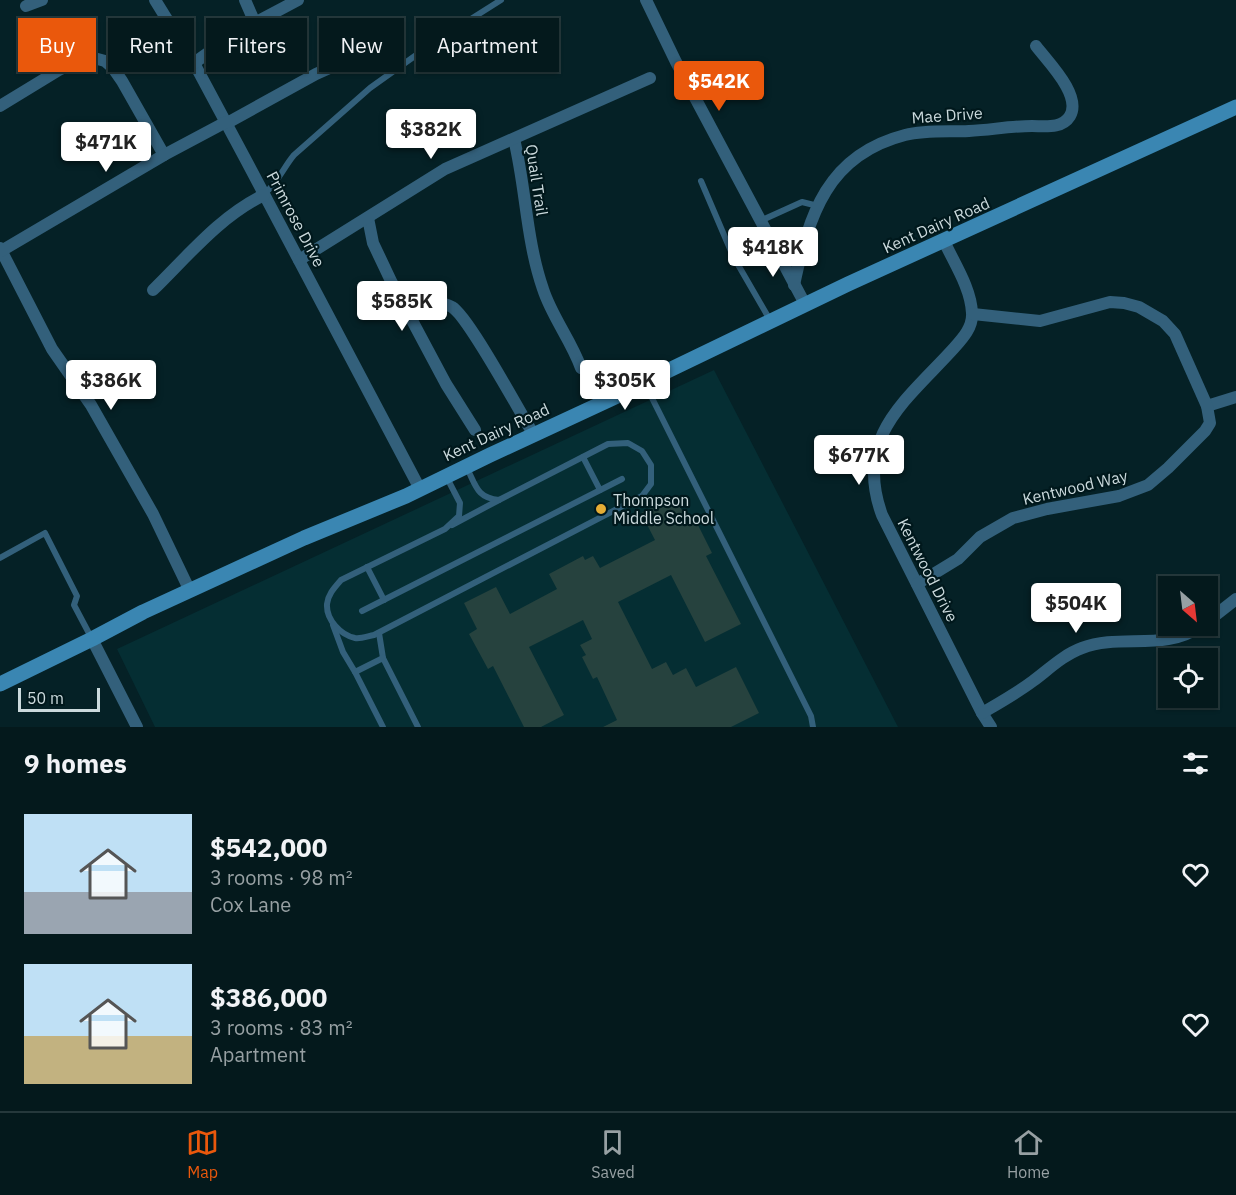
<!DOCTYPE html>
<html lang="en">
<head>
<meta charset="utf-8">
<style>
	:root { --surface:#04191c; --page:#122629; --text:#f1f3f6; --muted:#97a0a3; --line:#25383b; --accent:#ea580c }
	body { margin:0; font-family:"IBM Plex Sans",sans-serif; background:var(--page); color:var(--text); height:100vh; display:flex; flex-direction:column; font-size:22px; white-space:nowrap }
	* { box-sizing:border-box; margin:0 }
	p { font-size:20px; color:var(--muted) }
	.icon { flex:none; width:33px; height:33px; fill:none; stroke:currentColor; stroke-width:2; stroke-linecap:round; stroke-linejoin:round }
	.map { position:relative; height:727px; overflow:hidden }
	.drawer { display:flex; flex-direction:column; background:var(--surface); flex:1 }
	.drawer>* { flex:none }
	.guide { position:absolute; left:18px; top:18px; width:600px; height:54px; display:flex; gap:12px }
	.needle { width:39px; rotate:152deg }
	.controls { position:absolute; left:1158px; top:576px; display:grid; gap:12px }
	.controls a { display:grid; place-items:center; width:60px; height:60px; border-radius:0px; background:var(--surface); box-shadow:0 2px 4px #0004,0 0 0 2px var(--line); font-size:30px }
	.scale { position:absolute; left:18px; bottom:15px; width:82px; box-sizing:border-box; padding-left:6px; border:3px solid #cbdadd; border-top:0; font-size:16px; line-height:21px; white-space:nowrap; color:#cbdadd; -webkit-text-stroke:4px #00181c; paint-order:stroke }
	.price { position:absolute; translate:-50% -51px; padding:0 14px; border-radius:6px; background:#fff; color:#222; font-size:20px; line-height:39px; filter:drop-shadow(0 2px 3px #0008) }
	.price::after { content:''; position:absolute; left:50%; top:36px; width:18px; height:14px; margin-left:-9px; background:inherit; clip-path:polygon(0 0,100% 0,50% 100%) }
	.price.on { background:var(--accent); color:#fff }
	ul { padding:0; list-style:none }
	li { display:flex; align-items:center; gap:18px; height:150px; padding:0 24px }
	li span { display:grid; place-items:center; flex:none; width:168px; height:120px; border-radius:0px; color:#555 }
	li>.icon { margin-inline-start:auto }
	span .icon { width:72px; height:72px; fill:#fffc; stroke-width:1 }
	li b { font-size:26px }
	h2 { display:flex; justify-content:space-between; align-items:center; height:72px; padding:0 24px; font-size:26px }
	.chip { padding:0 21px; border-radius:0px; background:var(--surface); box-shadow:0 2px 4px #0004,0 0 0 2px var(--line); font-size:21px; line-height:54px }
	.chip.on { background:var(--accent); color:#fff }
	.tab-bar { display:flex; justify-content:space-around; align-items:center; height:84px; border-top:2px solid var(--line); background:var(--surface); font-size:16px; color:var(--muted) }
	.tab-bar a { display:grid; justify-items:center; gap:3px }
	.tab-bar .on { color:var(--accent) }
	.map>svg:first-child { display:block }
	.built { fill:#052e33 }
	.building { fill:#26423e }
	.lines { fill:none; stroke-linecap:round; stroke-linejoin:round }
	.lane { stroke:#33607b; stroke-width:6 }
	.street { stroke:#33607b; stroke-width:12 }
	.secondary { stroke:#3a86b2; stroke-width:15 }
	.poi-dot { fill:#e5ad35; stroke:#00181c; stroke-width:2 }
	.labels { text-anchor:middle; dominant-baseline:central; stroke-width:4.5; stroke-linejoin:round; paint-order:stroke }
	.street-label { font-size:16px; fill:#cbdadd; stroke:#00181c }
	.poi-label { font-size:16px; fill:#cbdadd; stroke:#00181c; text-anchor:start }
</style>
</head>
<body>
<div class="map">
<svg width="1236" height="727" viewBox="0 0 1236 727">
	<rect width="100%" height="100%" fill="#052126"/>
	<path class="built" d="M714 370 898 727H155L117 649Z"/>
	<path class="building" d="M675 496 688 523 695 519 712 553 706 556 741 624 705 642 671 575 618 602 652 669 666 662 673 675 686 668 696 687 736 667 759 713 731 727H603L617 720 597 677 593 679 582 657 586 655 580 645 592 639 583 620 529 647 564 715 541 727H524L493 666 488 669 469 634 477 629 464 603 496 587 510 614 557 589 549 574 583 556 585 560 593 556 600 568 655 540 641 513Z"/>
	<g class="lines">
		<g class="lane">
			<path d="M701 181 733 256 770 320"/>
			<path d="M264 194C278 183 283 168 294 155L370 88 433 43 501 0"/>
			<path d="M760 221 802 202 818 206"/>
			<path d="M645 384 811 716 813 727"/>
			<path d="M583 457 600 490"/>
			<path d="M446 476 460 503 459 516 445 529 341 580C335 587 328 594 327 604 326 620 341 635 355 638 361 639 368 636 374 635L642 496 651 484V465L642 451 628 443 608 444 499 500C477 498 476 486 467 468"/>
			<path d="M452 525 499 500"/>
			<path d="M0 558 45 533 77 596 74 605 92 639"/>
			<path d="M367 567 384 600"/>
			<path d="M362 611 622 479"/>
			<path d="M333 625 343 652 355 672"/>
			<path d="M379 633 383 658"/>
			<path d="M383 727 355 672 383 658 418 727"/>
		</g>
		<g class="street">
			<path d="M155 0 194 63 247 162 420 489"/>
			<path d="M245 0 255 23"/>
			<path d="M646 0 676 62 805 304"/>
			<path d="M26 6 42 0"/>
			<path d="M194 63 236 33 298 0"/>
			<path d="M0 106 59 70 83 58H94L105 61 113 68 122 81 164 155"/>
			<path d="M514 139C526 188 526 240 543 289 552 317 571 340 581 368"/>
			<path d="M368 218 373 243 391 281 446 384 475 430"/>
			<path d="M944 241C954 263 971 288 972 313 973 327 963 338 954 348 907 400 853 436 882 515L982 713 991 727"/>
			<path d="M0 248 52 349 91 405 153 514 190 591"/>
			<path d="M1 251 164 155 226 122H229L316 74 345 61"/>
			<path d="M299 260 445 169 650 78"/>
			<path d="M794 285C809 215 827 155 905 135 926 130 947 132 969 131 990 130 1011 126 1032 126 1045 126 1062 129 1070 116 1082 95 1048 62 1036 46"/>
			<path d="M153 290C187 257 220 216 264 195"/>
			<path d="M408 313C422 305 437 299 452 307 469 317 520 413 534 435"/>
			<path d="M1207 406 1236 397"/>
			<path d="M917 584 958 559 980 537 1013 518 1047 509 1119 496 1148 485 1168 468 1205 431 1210 423 1207 406 1175 334 1163 321 1139 307 1124 303 1110 302 1040 321 973 314"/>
			<path d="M1208 621 1236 599"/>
			<path d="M92 639 137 727"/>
			<path d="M982 713C999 703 1017 693 1033 681 1048 670 1063 655 1082 648 1121 633 1164 652 1201 626"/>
		</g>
		<path class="secondary" d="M0 684 92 639 143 612 304 538 406 496 490 455 641 385 661 374 848 284 1236 107"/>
	</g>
	<circle class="poi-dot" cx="601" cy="509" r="6"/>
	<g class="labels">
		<g class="street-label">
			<text transform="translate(947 115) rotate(-4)">Mae Drive</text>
			<text transform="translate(537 180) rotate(81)">Quail Trail</text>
			<text transform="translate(296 219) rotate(62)">Primrose Drive</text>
			<text transform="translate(936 225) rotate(-24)">Kent Dairy Road</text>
			<text transform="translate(496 432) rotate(-25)">Kent Dairy Road</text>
			<text transform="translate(1075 487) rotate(-13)">Kentwood Way</text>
			<text transform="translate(928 570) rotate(63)">Kentwood Drive</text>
		</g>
		<g class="poi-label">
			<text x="613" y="500">Thompson<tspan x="613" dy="18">Middle School</tspan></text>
		</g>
	</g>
</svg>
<div class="controls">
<a><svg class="needle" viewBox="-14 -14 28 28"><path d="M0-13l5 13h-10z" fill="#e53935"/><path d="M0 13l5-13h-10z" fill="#97a0a3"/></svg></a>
<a><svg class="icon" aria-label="locate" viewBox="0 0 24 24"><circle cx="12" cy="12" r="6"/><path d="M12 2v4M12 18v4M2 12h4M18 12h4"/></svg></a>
</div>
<div class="scale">50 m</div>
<b class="price on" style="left:719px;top:112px">$542K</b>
<b class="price" style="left:431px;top:160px">$382K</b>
<b class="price" style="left:106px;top:173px">$471K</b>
<b class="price" style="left:773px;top:278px">$418K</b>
<b class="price" style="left:402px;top:332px">$585K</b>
<b class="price" style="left:111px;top:411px">$386K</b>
<b class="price" style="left:625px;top:411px">$305K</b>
<b class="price" style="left:859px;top:486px">$677K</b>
<b class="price" style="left:1076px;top:634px">$504K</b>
<div class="guide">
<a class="chip on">Buy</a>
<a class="chip">Rent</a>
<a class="chip">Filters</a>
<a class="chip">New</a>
<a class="chip">Apartment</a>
</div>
</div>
<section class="drawer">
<h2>9 homes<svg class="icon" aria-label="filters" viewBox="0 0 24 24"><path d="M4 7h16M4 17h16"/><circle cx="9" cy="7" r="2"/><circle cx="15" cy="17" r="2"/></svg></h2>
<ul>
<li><span style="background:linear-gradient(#bfe0f5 65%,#9aa5b1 0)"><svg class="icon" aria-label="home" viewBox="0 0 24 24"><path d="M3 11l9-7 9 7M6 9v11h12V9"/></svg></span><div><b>$542,000</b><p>3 rooms · 98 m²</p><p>Cox Lane</p></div><svg class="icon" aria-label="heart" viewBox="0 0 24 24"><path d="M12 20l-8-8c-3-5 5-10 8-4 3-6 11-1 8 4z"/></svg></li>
<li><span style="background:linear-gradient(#bfe0f5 60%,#c2b280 0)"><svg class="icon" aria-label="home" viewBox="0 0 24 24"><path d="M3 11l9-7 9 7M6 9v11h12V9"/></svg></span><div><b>$386,000</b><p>3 rooms · 83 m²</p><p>Apartment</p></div><svg class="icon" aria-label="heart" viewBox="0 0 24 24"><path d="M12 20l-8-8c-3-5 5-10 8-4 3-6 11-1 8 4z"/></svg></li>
</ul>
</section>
<nav class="tab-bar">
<a class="on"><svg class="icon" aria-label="map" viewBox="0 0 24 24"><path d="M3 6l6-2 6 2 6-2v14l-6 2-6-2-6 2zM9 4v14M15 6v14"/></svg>Map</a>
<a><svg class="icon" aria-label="saved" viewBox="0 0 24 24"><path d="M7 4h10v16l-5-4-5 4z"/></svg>Saved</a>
<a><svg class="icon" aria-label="home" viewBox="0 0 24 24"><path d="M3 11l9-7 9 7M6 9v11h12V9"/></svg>Home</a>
</nav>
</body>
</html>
